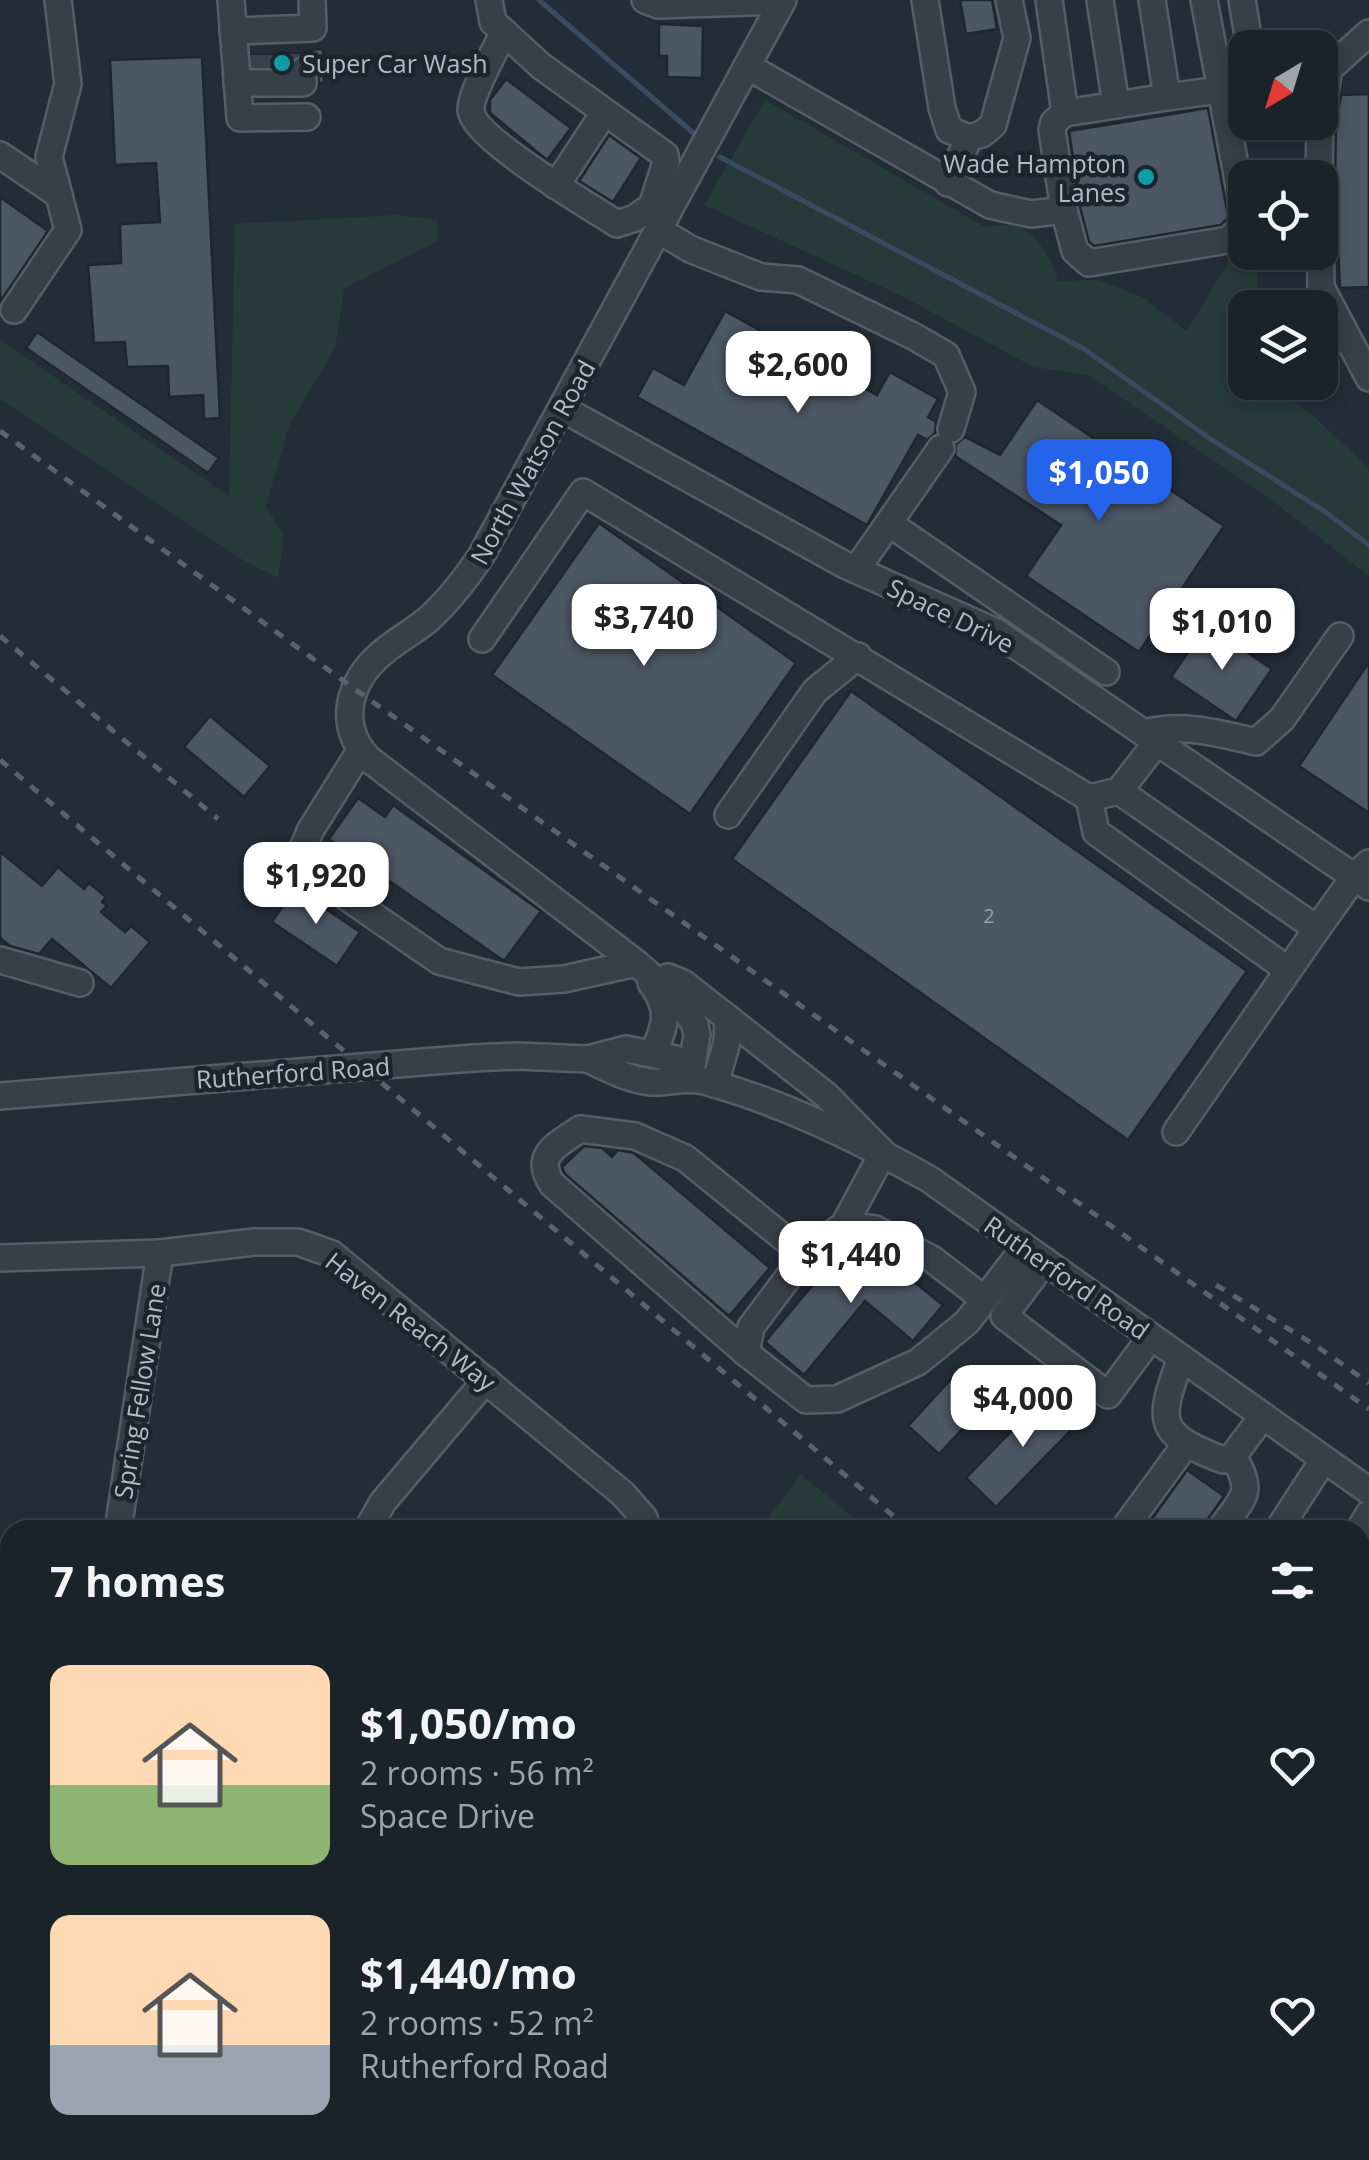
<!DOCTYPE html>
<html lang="en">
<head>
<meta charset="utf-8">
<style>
	:root { --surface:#1a222a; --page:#232a32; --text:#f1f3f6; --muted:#9fa4a8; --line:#383f47; --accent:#2563eb }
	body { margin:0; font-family:"Open Sans",sans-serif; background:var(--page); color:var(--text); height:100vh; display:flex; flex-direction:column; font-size:38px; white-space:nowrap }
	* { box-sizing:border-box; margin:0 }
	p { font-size:32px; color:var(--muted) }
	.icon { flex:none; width:55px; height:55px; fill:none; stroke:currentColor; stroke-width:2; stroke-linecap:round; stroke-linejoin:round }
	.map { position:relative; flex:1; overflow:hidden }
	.sheet { position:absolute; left:0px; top:1520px; width:1370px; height:640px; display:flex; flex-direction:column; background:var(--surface); border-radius:30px 30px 0 0; box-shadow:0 5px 15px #0003,0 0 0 2px var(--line) }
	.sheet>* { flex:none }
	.needle { width:65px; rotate:218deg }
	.controls { position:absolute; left:1228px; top:30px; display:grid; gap:20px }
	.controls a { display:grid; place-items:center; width:110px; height:110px; border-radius:20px; background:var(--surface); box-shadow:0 5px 15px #0003,0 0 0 2px var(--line); font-size:50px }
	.price { position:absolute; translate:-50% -85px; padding:0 22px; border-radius:20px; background:#fff; color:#222; font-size:32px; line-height:65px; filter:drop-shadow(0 2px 5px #0008) }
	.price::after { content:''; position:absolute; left:50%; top:60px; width:30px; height:22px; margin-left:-15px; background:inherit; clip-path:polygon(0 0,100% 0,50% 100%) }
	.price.active { background:var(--accent); color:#fff }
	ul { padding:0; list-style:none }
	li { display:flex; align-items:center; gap:30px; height:250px; padding:0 50px }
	li span { display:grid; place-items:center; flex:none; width:280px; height:200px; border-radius:20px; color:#555 }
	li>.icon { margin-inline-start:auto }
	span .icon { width:120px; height:120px; fill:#fffc; stroke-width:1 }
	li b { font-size:42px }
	h2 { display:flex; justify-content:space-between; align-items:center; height:120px; padding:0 50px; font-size:42px }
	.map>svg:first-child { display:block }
	.green { fill:#263a3a }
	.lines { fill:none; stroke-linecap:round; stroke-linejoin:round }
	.stream { stroke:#3a4b60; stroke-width:5 }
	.building { fill:#4c5764; stroke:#1e2630; stroke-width:2.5 }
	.minor-tunnel { stroke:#38424d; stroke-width:25; stroke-dasharray:25 12; stroke-linecap:butt }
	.minor-casing { stroke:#555d67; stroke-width:30 }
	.minor { stroke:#373f49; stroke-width:25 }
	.rail { stroke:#596370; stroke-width:5; stroke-dasharray:10 10; stroke-linecap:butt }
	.minor-bridge-casing { stroke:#555d67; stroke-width:30; stroke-linecap:butt }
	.minor-bridge { stroke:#373f49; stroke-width:25 }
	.culture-dot { fill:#0f9aa8; stroke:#1c242e; stroke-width:4 }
	.labels { text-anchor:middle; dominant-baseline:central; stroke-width:9; stroke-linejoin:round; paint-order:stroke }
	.number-label { font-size:20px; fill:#98a1ad }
	.poi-label { font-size:25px; fill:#b2bac5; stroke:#1c242e; text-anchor:start }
	.street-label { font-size:25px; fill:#b2bac5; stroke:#1c242e }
</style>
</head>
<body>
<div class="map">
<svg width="1369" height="2160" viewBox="0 0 1369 2160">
	<rect width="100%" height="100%" fill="#232d38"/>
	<g class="green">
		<path d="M765 100 985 227C993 226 1003 224 1011 225 1036 229 1051 259 1058 281L1099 280 1144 298 1187 331 1245 235V252L1257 253V306L1245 308V348L1241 364 1245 367V382L1267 383 1310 413 1369 468V576L1269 498 1088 375 1033 367 902 296 704 205Z"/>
		<path d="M398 215 437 220V241L344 289 335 349 290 423 266 506 284 536 278 578 246 562 0 399V340L229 496 235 224Z"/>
		<path d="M801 1474 868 1530H759Z"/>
		<path d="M31 2150H280L266 2160H26Z"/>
		<path d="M333 2150H593L605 2160H335Z"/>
	</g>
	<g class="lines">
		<g class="stream">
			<path d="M539 0 698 137"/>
			<path d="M720 157 1084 349 1212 440 1324 511 1369 545"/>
		</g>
	</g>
	<g class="building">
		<path d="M960 0H992L997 29 966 34Z"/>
		<path d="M659 24 703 26 702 78 667 77V56H659Z"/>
		<path d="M323 49 324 83H319L316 62 304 55 294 58 288 67H252L251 55 308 53V50Z"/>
		<path d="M202 57 220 418 204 419 203 395 169 397 168 366 127 367 125 342 94 343 88 265 121 263 120 224 160 222 156 163 115 165 110 60Z"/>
		<path d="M506 79 571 128 547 160 490 113V100Z"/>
		<path d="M1369 94V287L1340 288 1335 181 1336 124 1341 95Z"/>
		<path d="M1208 108 1228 216 1226 220 1221 225 1094 246 1089 242 1080 207 1069 131Z"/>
		<path d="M609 135 641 158 613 202 579 181Z"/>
		<path d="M0 197 48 231 0 302Z"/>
		<path d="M725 311 877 395 890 372 938 399 928 417 936 422 935 433 927 440 918 435 867 525 637 397 653 368 684 385Z"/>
		<path d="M37 332 219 458 208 473 26 348Z"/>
		<path d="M1037 400 1224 526 1139 652 1026 576 1061 525 955 456 956 444 965 437 1000 455Z"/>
		<path d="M599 523 796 663 690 814 492 675Z"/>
		<path d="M1207 625 1272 669 1236 721 1171 677Z"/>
		<path d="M1369 662V813L1299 766Z"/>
		<path d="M851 691 1247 971 1128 1140 732 859Z"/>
		<path d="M210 716 270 766 244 797 184 747Z"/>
		<path d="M358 798 385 817 393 805 541 911 504 961 329 839Z"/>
		<path d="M0 852 42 886 58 867 84 889 89 883 106 897 102 902 107 906 101 912 125 932 131 926 150 942 111 988 52 939 39 954 10 946 0 938Z"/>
		<path d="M295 888 360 932 337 966 272 922Z"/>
		<path d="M584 1146 602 1148 612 1157 618 1150 634 1153 770 1268 729 1316 565 1174 562 1167Z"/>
		<path d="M866 1244 943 1305 913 1341 865 1301 804 1375 765 1342 846 1245 858 1255Z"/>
		<path d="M963 1366 994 1395 939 1454 908 1426Z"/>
		<path d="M1049 1392 1079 1422 996 1507 966 1478Z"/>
		<path d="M1187 1470 1224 1496 1207 1520 1204 1530H1144Z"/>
	</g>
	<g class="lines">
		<g class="minor-tunnel">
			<path d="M287 54V72"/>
			<path d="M258 55V73"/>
		</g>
		<defs>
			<g id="minor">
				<path d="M231 0 240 118 307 117"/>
				<path d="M489 0 493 22 541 66 665 155 666 162 652 206 666 215"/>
				<path d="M645 0 658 5 782 1"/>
				<path d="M925 0 942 108 949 130 969 138 982 134 993 125 1017 38 1009 0"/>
				<path d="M1049 0 1065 113 1167 97 1152 0"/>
				<path d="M1100 0 1116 105"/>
				<path d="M1242 0 1250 48"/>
				<path d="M233 31 313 28 312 0"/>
				<path d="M504 32C496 49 470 94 471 110 473 138 591 207 617 224L635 218 652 206"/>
				<path d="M747 66 990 205 1031 214 1064 210 1052 130 1054 122 1065 113"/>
				<path d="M237 83H303V71"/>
				<path d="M1167 97 1220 90 1245 81"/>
				<path d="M1320 122 1329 69 1369 33"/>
				<path d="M0 155 59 195"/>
				<path d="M1319 178 1320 122"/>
				<path d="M948 183 969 138"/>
				<path d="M556 186 604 113"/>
				<path d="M1064 210 1075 251 1089 263 1228 240 1239 230 1245 218 1204 0"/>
				<path d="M1320 218 1321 287 1369 378"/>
				<path d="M659 230 690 249 761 277 798 280 913 336 946 355 962 392 951 429"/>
				<path d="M14 310 68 230 49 157 68 84 58 0"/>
				<path d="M563 409 845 565 996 632 1369 887"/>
				<path d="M890 524 1106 672"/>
				<path d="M856 570 941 448"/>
				<path d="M482 639 583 492 1089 798 1119 791 1157 742"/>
				<path d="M1144 733C1183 723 1218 733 1256 742L1282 719 1340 636"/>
				<path d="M360 751 310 831 302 851 319 878 439 961 519 982 564 979 636 963"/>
				<path d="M1119 791 1317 929"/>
				<path d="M1089 798 1096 832 1288 970"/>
				<path d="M728 815 815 691 858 656"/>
				<path d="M0 960 80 983"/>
				<path d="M668 977 683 983 826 1095 883 1153 844 1225 875 1229 932 1259 984 1299"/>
				<path d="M651 983C671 1009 666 1025 653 1053"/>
				<path d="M473 1058 518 1056 587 1059 626 1049 676 1059 690 1077"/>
				<path d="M587 1059C608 1068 628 1080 651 1082 670 1083 685 1076 704 1081 784 1103 857 1139 929 1179L1369 1491"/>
				<path d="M690 1077 697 1035 695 1025 680 1001 636 963 370 760C336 727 348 681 382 653 398 639 417 630 432 616 451 598 467 577 481 556L783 0"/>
				<path d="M715 1084 727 1042 728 1018"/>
				<path d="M0 1096 248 1076"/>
				<path d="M1176 1132 1317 929 1354 877 1369 863"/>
				<path d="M805 1255 751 1327 746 1353 806 1400 837 1399 918 1362 967 1322 1025 1247"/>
				<path d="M0 1258 160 1253 254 1242H298L332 1254 623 1494 644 1518 648 1530"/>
				<path d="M1045 1261 1004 1316 1108 1395 1151 1337"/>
				<path d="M746 1353 552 1184C533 1155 557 1145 580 1129L635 1136 685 1158 805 1255 844 1225"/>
				<path d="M1181 1358C1157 1423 1156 1434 1223 1460L1233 1456 1263 1416"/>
				<path d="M118 1530 160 1253"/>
				<path d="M367 1530 383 1502 486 1380"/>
				<path d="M1123 1530 1186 1444"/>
				<path d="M1220 1530C1244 1496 1255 1494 1233 1456"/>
				<path d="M1278 1530 1324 1459"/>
				<path d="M1359 1530 1369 1514"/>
				<path d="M1360 1685 1369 1677"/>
				<path d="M7 2077 10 2072"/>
				<path d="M783 2160 786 2150"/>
			</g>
		</defs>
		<use href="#minor" class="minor-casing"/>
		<use href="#minor" class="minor"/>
		<g class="rail">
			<path d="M0 431 356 690 1369 1409"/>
			<path d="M0 636 218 819"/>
			<path d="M0 760 910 1530"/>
			<path d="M1216 1285 1315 1345 1369 1383"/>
			<path d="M1360 1901 1369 1907"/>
		</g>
		<defs>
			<path id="minor-bridge" d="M248 1076 473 1058"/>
		</defs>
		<use href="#minor-bridge" class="minor-bridge-casing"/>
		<use href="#minor-bridge" class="minor-bridge"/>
	</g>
	<g class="culture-dot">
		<circle cx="282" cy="63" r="10"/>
		<circle cx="1146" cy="177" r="10"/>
	</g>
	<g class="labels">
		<g class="number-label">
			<text x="989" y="915">2</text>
		</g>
		<g class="poi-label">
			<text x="302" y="63">Super Car Wash</text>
			<text x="1126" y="163" text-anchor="end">Wade Hampton<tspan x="1126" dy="29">Lanes</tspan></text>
		</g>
		<g class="street-label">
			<text transform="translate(532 462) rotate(-61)">North Watson Road</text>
			<text transform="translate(951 615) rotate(26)">Space Drive</text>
			<text transform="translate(293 1072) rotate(-4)">Rutherford Road</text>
			<text transform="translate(1067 1277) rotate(35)">Rutherford Road</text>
			<text transform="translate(411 1321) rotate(38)">Haven Reach Way</text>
			<text transform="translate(139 1391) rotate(-81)">Spring Fellow Lane</text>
		</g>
	</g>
</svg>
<div class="controls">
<a><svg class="needle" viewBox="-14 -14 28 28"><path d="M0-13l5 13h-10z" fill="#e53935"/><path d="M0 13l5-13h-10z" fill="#9fa4a8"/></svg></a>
<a><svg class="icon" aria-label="locate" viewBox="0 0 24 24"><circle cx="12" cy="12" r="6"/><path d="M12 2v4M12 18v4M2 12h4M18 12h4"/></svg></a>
<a><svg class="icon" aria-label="layers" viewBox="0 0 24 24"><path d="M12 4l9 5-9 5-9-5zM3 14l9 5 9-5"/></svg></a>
</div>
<b class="price" style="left:798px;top:416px">$2,600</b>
<b class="price active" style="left:1099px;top:524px">$1,050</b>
<b class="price" style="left:644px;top:669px">$3,740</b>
<b class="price" style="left:1222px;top:673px">$1,010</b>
<b class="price" style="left:316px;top:927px">$1,920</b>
<b class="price" style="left:851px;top:1306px">$1,440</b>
<b class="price" style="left:1023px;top:1450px">$4,000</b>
<section class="sheet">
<h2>7 homes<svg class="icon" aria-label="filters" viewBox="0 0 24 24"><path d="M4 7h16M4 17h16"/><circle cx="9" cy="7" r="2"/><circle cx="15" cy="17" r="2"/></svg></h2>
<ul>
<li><span style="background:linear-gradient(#ffd9b3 60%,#8fb573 0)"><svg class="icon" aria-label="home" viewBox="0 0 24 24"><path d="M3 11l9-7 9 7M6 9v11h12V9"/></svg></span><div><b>$1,050/mo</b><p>2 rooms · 56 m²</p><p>Space Drive</p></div><svg class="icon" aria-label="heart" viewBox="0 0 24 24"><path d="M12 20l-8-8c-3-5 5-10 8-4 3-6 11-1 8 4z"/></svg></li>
<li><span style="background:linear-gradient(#ffd9b3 65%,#9aa5b1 0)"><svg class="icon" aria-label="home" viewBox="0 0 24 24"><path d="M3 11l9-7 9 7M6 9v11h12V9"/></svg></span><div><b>$1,440/mo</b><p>2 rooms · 52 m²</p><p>Rutherford Road</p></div><svg class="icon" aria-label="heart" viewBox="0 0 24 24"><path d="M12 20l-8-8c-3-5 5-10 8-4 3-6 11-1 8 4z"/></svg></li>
</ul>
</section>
</div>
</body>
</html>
